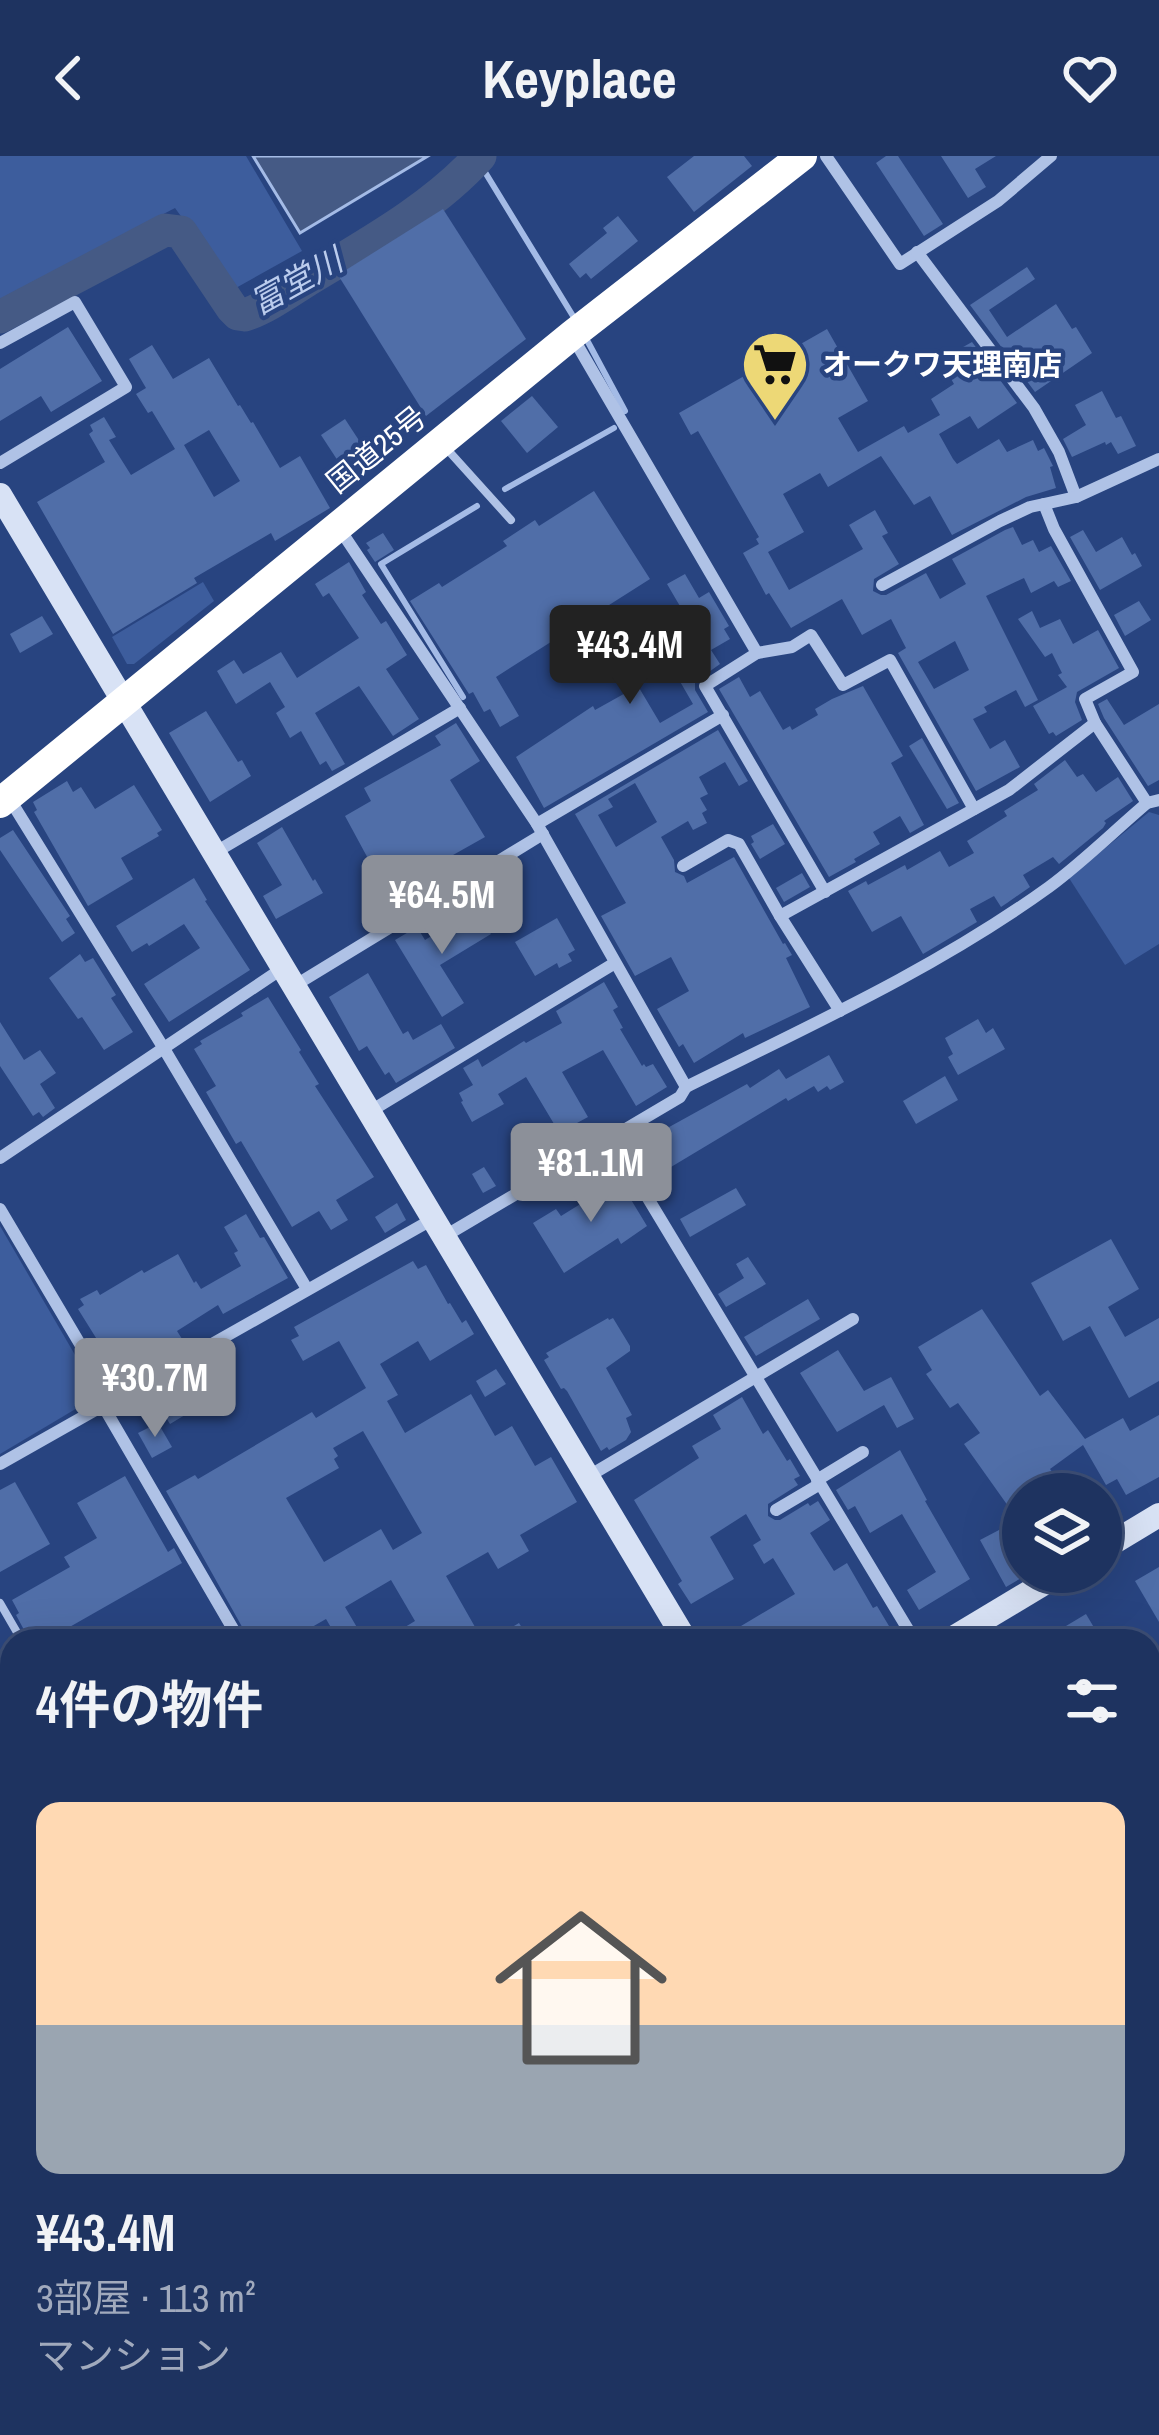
<!DOCTYPE html>
<html lang="ja">
<head>
<meta charset="utf-8">
<style>
	:root { --surface:#1e3360; --page:#2b3f69; --text:#f1f3f6; --muted:#a1aabd; --line:#3c4e75; --accent:#8c9099 }
	body { margin:0; font-family:"Archivo Narrow","Noto Sans JP",sans-serif; background:var(--page); color:var(--text); height:100vh; display:flex; flex-direction:column; font-size:45px; white-space:nowrap }
	* { box-sizing:border-box; margin:0 }
	p { font-size:39px; color:var(--muted) }
	.icon { flex:none; width:66px; height:66px; fill:none; stroke:currentColor; stroke-width:2; stroke-linecap:round; stroke-linejoin:round }
	.map { position:relative; flex:1; overflow:hidden }
	.details { position:absolute; left:0px; top:1473px; width:1161px; height:807px; display:flex; flex-direction:column; background:var(--surface); border-radius:36px 36px 0 0; box-shadow:0 12px 48px #0002,0 0 0 3px var(--line) }
	.details>* { flex:none }
	.controls { position:absolute; left:1002px; top:1317px; display:grid; gap:24px }
	.controls a { display:grid; place-items:center; width:120px; height:120px; border-radius:50%; background:var(--surface); box-shadow:0 12px 48px #0002,0 0 0 3px var(--line); font-size:60px }
	.price { position:absolute; translate:-50% -102px; padding:0 27px; border-radius:12px; background:var(--accent); color:#fff; font-size:39px; line-height:78px; filter:drop-shadow(0 3px 6px #0008) }
	.price::after { content:''; position:absolute; left:50%; top:72px; width:36px; height:27px; margin-left:-18px; background:inherit; clip-path:polygon(0 0,100% 0,50% 100%) }
	.price.current { background:#222; color:#fff }
	ul { padding:0; list-style:none }
	li { display:grid; align-content:center; gap:24px; height:636px; padding:0 36px }
	li span { display:grid; place-items:center; height:372px; border-radius:24px; color:#555 }
	li>.icon { margin-inline-start:auto }
	span .icon { width:216px; height:216px; fill:#fffc; stroke-width:1 }
	li b { font-size:51px }
	h2 { display:flex; justify-content:space-between; align-items:center; height:144px; padding:0 36px; font-size:51px }
	header { display:flex; justify-content:space-between; align-items:center; height:156px; padding:0 36px; background:var(--surface); font-size:54px; font-weight:700 }
	.map>svg:first-child { display:block }
	.green { fill:#3d5d9d }
	.water { fill:#455a85; stroke:#a4bbe6; stroke-width:3 }
	.lines { fill:none; stroke-linecap:round; stroke-linejoin:round }
	.stream { stroke:#a4bbe6; stroke-width:6 }
	.river { stroke:#455a85; stroke-width:33 }
	.building { fill:#506ea8; fill-rule:evenodd }
	.lane { stroke:#afc2e6; stroke-width:8 }
	.street { stroke:#afc2e6; stroke-width:12 }
	.secondary { stroke:#d8e2f5; stroke-width:24 }
	.highway { stroke:#fff; stroke-width:30 }
	.rail-casing { stroke:#fff; stroke-width:10 }
	.rail { stroke:#284480; stroke-width:6; stroke-dasharray:18; stroke-linecap:butt }
	.labels { text-anchor:middle; dominant-baseline:central; stroke-width:9; stroke-linejoin:round; paint-order:stroke }
	.poi-label { font-size:30px; font-weight:bold; fill:#fff; stroke:#284480; text-anchor:start }
	.street-label { font-size:30px; fill:#fff; stroke:#284480 }
	.water-label { font-size:33px; font-style:italic; fill:#bbcced; stroke:#284480 }
</style>
</head>
<body>
<header><svg class="icon" aria-label="back" viewBox="0 0 24 24"><path d="M15 5l-7 7 7 7"/></svg>Keyplace<svg class="icon" aria-label="heart" viewBox="0 0 24 24"><path d="M12 20l-8-8c-3-5 5-10 8-4 3-6 11-1 8 4z"/></svg></header>
<div class="map">
<svg width="1159" height="2279" viewBox="0 0 1159 2279">
	<rect width="100%" height="100%" fill="#284480"/>
	<g class="green">
		<path d="M0 0H246L302 95 234 133 175 52 0 143Z"/>
		<path d="M203 426 214 445 134 508H127L112 481Z"/>
		<path d="M1149 656 1159 659V788L1125 809 1069 722Z"/>
		<path d="M0 1070 96 1235 94 1242 0 1298Z"/>
		<path d="M135 2268H302L284 2279H142Z"/>
	</g>
	<path class="water" d="M253 0H428L300 77Z"/>
	<g class="lines">
		<g class="stream">
			<path d="M477 3 573 160"/>
			<path d="M588 186 625 255"/>
			<path d="M505 333 614 272"/>
			<path d="M463 541 381 408 477 350"/>
		</g>
		<path class="river" d="M0 161 165 74 181 76 232 152 238 158 245 159C268 151 290 135 311 122 369 87 434 51 480 0"/>
	</g>
	<g class="building">
		<path d="M694 0H744L752 10 694 56 667 21Z"/>
		<path d="M886 0H898L943 68 924 80 876 7Z"/>
		<path d="M941 0H996L975 13 986 31 968 42Z"/>
		<path d="M443 53 526 183 426 260 338 119Z"/>
		<path d="M618 60 638 85 591 123 586 117 580 122 569 108 607 77 603 72Z"/>
		<path d="M1027 111 1035 123 989 154 1007 181 1056 148 1072 173 1076 171 1092 197 1035 236 970 149Z"/>
		<path d="M68 171 102 225 51 256 41 240 0 265V213Z"/>
		<path d="M827 173 868 245 838 262 858 296 904 270 908 277 940 259 931 243 954 228 940 204 972 186 1017 247 978 273 970 260 939 278 953 303 957 308 999 283 1007 296 1033 284 1038 295 1044 292 1053 310 1050 311 1056 332 1026 341 952 379 930 340 914 349 881 300 828 331 820 317 783 338 804 376 768 396 789 434 863 393 849 369 875 354 888 377 882 380 899 408 874 423 873 435 881 439H886L926 417 940 443 966 428 952 403 1005 374 1013 371 1022 389 1033 384 1039 396 1051 390 1071 425 1058 431 1054 425 1031 437 1024 422 986 440 1038 544 1025 551 1016 534 984 551 987 556 973 563 990 593 1005 584 1020 611 976 635 898 497 906 492 891 463 862 479 842 443 791 472 769 437 766 439 743 397 759 388 756 383 759 381 698 275 691 279 679 257ZM955 485 969 514 934 533 918 506Z"/>
		<path d="M152 189 173 223 209 202 238 250 240 249 251 267 253 266 280 312 300 300 330 352 275 385 271 377 194 422 197 427 113 478 37 346 105 306 89 278 93 275 90 269 104 261 116 281 109 284 131 319 175 293 152 255 148 257 136 238 146 232 129 203ZM209 274 240 325 214 341 184 289Z"/>
		<path d="M1102 235 1116 262 1121 260 1136 290 1118 298 1111 286 1106 289 1105 286 1072 301 1063 283 1086 269 1075 249Z"/>
		<path d="M532 240 558 271 527 297 501 265Z"/>
		<path d="M345 263 377 312 353 328 321 279Z"/>
		<path d="M594 335 650 423 496 521 519 560 500 571 490 553 484 556 473 536 469 538 410 445 439 427 442 431 507 390 503 385 535 364 539 370Z"/>
		<path d="M1083 374 1096 396 1122 381 1132 399 1135 397 1142 410 1100 434 1070 381Z"/>
		<path d="M383 377 394 394 375 406 367 394 370 392 366 387Z"/>
		<path d="M349 406 366 436 362 439 381 468 386 465 407 499 386 513 419 563 393 580 359 530 315 557 345 608 332 615 326 605 320 609 301 575 290 582 276 557 285 551 270 526 236 548 217 515 234 504 243 518 281 496 297 522 359 482 329 437 323 441 315 428Z"/>
		<path d="M685 418 699 442 709 436 729 470 724 473 730 483 711 494 720 508 695 526V534L708 556 544 652 516 601 593 550 595 554 638 530 660 567 693 548 652 477 684 457 667 428Z"/>
		<path d="M1139 445 1151 464 1125 480 1114 459Z"/>
		<path d="M1032 455 1040 472 1060 463 1073 488 1098 474 1119 512 1077 536 1075 546 1082 564 1056 580 1053 576 1049 578 1033 550 1067 531 1058 519 1062 517 1052 497 1045 501 1018 463Z"/>
		<path d="M42 460 53 478 20 497 10 478Z"/>
		<path d="M739 521 750 541 760 535 783 574 790 570 792 574 818 559 815 553 832 543 863 530 903 600 891 607 924 669 910 677 900 660 873 676 880 688 854 703 856 706 829 721 719 533Z"/>
		<path d="M1107 543 1124 569 1159 548V624L1148 630 1104 562 1098 548Z"/>
		<path d="M206 555 238 606 242 604 251 620 210 646 169 577Z"/>
		<path d="M456 567 480 605 450 624 485 681 391 734 382 719 378 721 345 660 371 645 364 632 441 589 435 580Z"/>
		<path d="M718 574 748 625 739 630 725 606 699 621 708 638 700 642 707 654 702 657 707 667 693 674 688 665 661 681 674 704 675 716 684 720 687 727 734 701 783 788 785 787 792 799 786 802 810 851 745 882 743 877 694 907 683 888 679 891 657 853 689 835 671 801 635 820 601 760 626 747 575 658ZM635 627 657 666 616 691 598 659 613 651 608 643Z"/>
		<path d="M922 582 959 647 947 653 909 590Z"/>
		<path d="M1065 604 1077 621 1083 618 1096 636 1118 621 1133 645 1104 665 1106 667 1103 672 1059 708 1053 701 1023 719 1030 731 1007 747 1001 751 994 740 970 753 977 766 923 798 901 760 872 776 848 735 866 725 868 729 905 709 907 714 940 695 949 711 974 697 967 685 1007 660 1004 655 1038 634 1034 628Z"/>
		<path d="M67 625 73 636 81 631 95 653 134 629 162 674 157 677 159 680 121 702 133 723 88 750 34 656 37 654 33 646Z"/>
		<path d="M773 668 785 688 760 703 751 688 754 686 751 680Z"/>
		<path d="M282 671 313 725 315 723 323 737 276 763 263 740 282 729 257 687Z"/>
		<path d="M13 674 70 760 66 763 75 777 62 786 0 694V682Z"/>
		<path d="M802 717 810 731 784 746 776 732Z"/>
		<path d="M194 722 207 744 205 745 250 814 169 866 144 828 200 792 184 768 149 790 147 787 132 796 116 770Z"/>
		<path d="M475 753 491 778 440 809 464 847 442 861 395 784 417 771 425 784Z"/>
		<path d="M557 762 575 794 568 798 572 805 559 812 557 807 535 820 515 786Z"/>
		<path d="M80 798 85 806 93 802 116 839 111 842 133 876 104 894 82 861 78 863 49 822Z"/>
		<path d="M368 817 403 878 408 875 413 884 441 868 455 892 396 927 389 916 385 919 367 890 359 895 329 841Z"/>
		<path d="M604 826 618 851 613 854 623 872 620 873 642 910 644 908 646 911 653 908 667 931 636 950 603 894 562 916 588 961 577 967 581 973 563 983 526 921 498 938 504 948 472 966 461 946 463 945 459 937 473 929 463 912 478 903 482 911 524 885 526 887 562 867 556 855Z"/>
		<path d="M268 841 301 894 299 896 319 928 315 930 374 1021 336 1044 348 1064 331 1074 319 1055 292 1071 241 985 236 988 206 936 216 930 194 893 202 888 200 885 243 860 241 857Z"/>
		<path d="M978 863 986 877 993 872 1005 893 958 919 948 901 953 898 945 882Z"/>
		<path d="M0 866 24 904 40 894 56 917 40 928 55 952 43 961 39 956 33 960 0 910Z"/>
		<path d="M829 899 844 926 830 934 827 930 818 936 814 930 788 945 786 942 656 1020 648 1006 644 1009 633 991 747 928 750 932 779 913 786 923Z"/>
		<path d="M945 920 958 944 916 968 903 945Z"/>
		<path d="M484 1011 496 1030 483 1037 472 1018Z"/>
		<path d="M616 1019 647 1070 621 1088 618 1082 564 1117 533 1067 556 1053 561 1060 603 1034 600 1029Z"/>
		<path d="M736 1032 746 1049 690 1081 680 1063Z"/>
		<path d="M397 1047 406 1064 385 1077 375 1061Z"/>
		<path d="M246 1058 260 1082 264 1081 288 1122 223 1158 218 1149 177 1175 184 1186 121 1222 78 1153 84 1149 80 1143 97 1134 100 1139 142 1114 144 1117 178 1098 194 1127 196 1125 201 1133 241 1110 234 1097 238 1095 224 1071Z"/>
		<path d="M1111 1083 1139 1133 1108 1151 1125 1181 1159 1162V1225L1129 1242 1090 1170 1063 1185 1031 1127Z"/>
		<path d="M748 1101 766 1128 726 1151 718 1138 744 1122 736 1108Z"/>
		<path d="M413 1105 418 1113 426 1109 448 1148 450 1147 462 1167 466 1164 474 1178 430 1205 418 1185 380 1208 398 1239 387 1245 405 1277 471 1238 495 1280 512 1270 535 1310 551 1301 577 1346 520 1379 529 1395 498 1413 488 1396 446 1420 483 1485H382L415 1465 391 1424 345 1451 365 1485H339L326 1463 298 1479 301 1485H250L166 1335 195 1319 198 1323 312 1256 316 1262 366 1232 339 1185 303 1205 291 1184 299 1180 294 1171ZM363 1275 422 1377 393 1394 381 1373 324 1406 286 1342 339 1312 334 1303 338 1300 333 1292Z"/>
		<path d="M808 1143 820 1163 756 1200 744 1181Z"/>
		<path d="M982 1153 1040 1240 1048 1234 1085 1283 1123 1262 1130 1275 1159 1259V1321L1126 1339 1117 1323 1106 1329 1083 1289 1050 1313 1056 1321 1039 1333 1042 1338H1023V1421L1006 1431 980 1384 1018 1364 964 1288 980 1277 958 1247 950 1252 926 1218 932 1214 918 1191Z"/>
		<path d="M608 1162 609 1164 613 1162 630 1190V1195L606 1212 632 1259 626 1262 631 1276 626 1284 609 1294 607 1291 601 1295 567 1235 564 1232 561 1233 544 1204 549 1201 546 1197Z"/>
		<path d="M838 1194 864 1235 891 1221 914 1263 897 1272 884 1249 837 1276 800 1217Z"/>
		<path d="M207 1210 223 1236 170 1268 154 1242Z"/>
		<path d="M496 1213 506 1228 485 1241 476 1225Z"/>
		<path d="M742 1241 763 1278 768 1274 787 1305 790 1303 800 1320 794 1323 798 1329 768 1348V1360L775 1364H780L808 1347 810 1350 818 1345 830 1364 810 1377 834 1415 847 1407 873 1452 877 1450 898 1485H750L741 1470 795 1438 773 1402 764 1408 753 1389 761 1384 746 1358 710 1381 734 1423 691 1448 678 1428 682 1425 634 1344 699 1302 692 1290 721 1273 713 1259Z"/>
		<path d="M158 1267 172 1291 152 1302 138 1277Z"/>
		<path d="M900 1294 927 1344 925 1345 970 1423 919 1454 907 1434 936 1416 902 1358 870 1377 855 1350 848 1354 836 1334Z"/>
		<path d="M125 1320 168 1396 174 1392 182 1407 45 1485H30L16 1459 19 1457 12 1444 70 1411 64 1401 97 1382 77 1347Z"/>
		<path d="M15 1326 50 1388 0 1416V1334Z"/>
		<path d="M1159 1411V1466L1135 1425Z"/>
		<path d="M1086 1458 1102 1485H1041Z"/>
		<path d="M519 1467 530 1485H489Z"/>
	</g>
	<g class="lines">
		<g class="lane">
			<path d="M446 292 511 364"/>
			<path d="M0 1447 22 1485"/>
			<path d="M0 1564 12 1557"/>
			<path d="M0 1675 12 1668"/>
		</g>
		<g class="street">
			<path d="M826 0 900 108 998 45 1051 0"/>
			<path d="M917 96 1034 252 1059 296 1076 341"/>
			<path d="M572 180 757 497"/>
			<path d="M0 187 75 146 126 231 0 307"/>
			<path d="M1044 348 1054 373 1133 516 1085 543 1095 567 1147 647"/>
			<path d="M339 372 537 668 686 931"/>
			<path d="M882 429 1000 365 1030 351 1076 341 1159 303"/>
			<path d="M9 642 163 891 307 1133"/>
			<path d="M537 668 723 559"/>
			<path d="M214 697 460 552"/>
			<path d="M683 710 728 684 739 688 780 760"/>
			<path d="M825 736 705 530 757 497 792 491 811 479 843 529 890 504 974 653"/>
			<path d="M294 830 543 678"/>
			<path d="M840 855 780 760 1009 634 1095 567"/>
			<path d="M369 956 615 807"/>
			<path d="M611 981 915 1485"/>
			<path d="M0 1002 283 812"/>
			<path d="M0 1053 112 1242"/>
			<path d="M445 1080 680 941 686 931C809 870 937 812 1049 731 1083 706 1114 675 1147 647L1159 644"/>
			<path d="M102 1248 240 1485"/>
			<path d="M0 1308 433 1063"/>
			<path d="M589 1320 853 1163"/>
			<path d="M817 1324 863 1296"/>
			<path d="M776 1354 820 1328"/>
			<path d="M1149 1873 1159 1866"/>
			<path d="M1149 1962 1159 1955"/>
			<path d="M1149 1970 1159 1985"/>
			<path d="M1149 2048 1159 2042"/>
			<path d="M0 2085 12 2103"/>
			<path d="M1149 2096 1159 2090"/>
			<path d="M1149 2253 1159 2247"/>
			<path d="M120 2268 128 2279"/>
			<path d="M706 2268 713 2279"/>
			<path d="M538 2279 557 2268"/>
		</g>
		<g class="secondary">
			<path d="M0 339 686 1485"/>
			<path d="M1101 1394 1159 1359"/>
			<path d="M948 1485 1063 1416"/>
			<path d="M0 2048 12 2041"/>
			<path d="M1142 2268 1148 2279"/>
		</g>
		<path class="highway" d="M0 647 572 179 802 0"/>
		<defs>
			<g id="rail">
				<path d="M1149 1855 1159 1848"/>
				<path d="M348 2279 372 2268"/>
				<path d="M413 2279 434 2268"/>
			</g>
		</defs>
		<use href="#rail" class="rail-casing"/>
		<use href="#rail" class="rail"/>
	</g>
	<defs>
		<symbol id="supermarket-pin" viewBox="-11 -11 22 30"><path d="M0 17L-7.5 6A9.5 9.5 0 1 1 7.5 6Z" fill="#edd876" stroke="#284480"/><path d="M-6-5.5h2.5l.6 2H6L4.5 2H-2.5L-4.4-4H-6ZM-1.5 3.2a1.3 1.3 0 1 0 .1 0ZM3 3.2a1.3 1.3 0 1 0 .1 0Z" fill="#111"/></symbol>
	</defs>
	<g fill-rule="evenodd">
		<use href="#supermarket-pin" x="737" y="170" width="76" height="104"/>
	</g>
	<g class="labels">
		<g class="poi-label">
			<text x="822" y="208">オークワ天理南店</text>
		</g>
		<g class="street-label">
			<text transform="translate(376 293) rotate(-39)">国道25号</text>
		</g>
		<g class="water-label">
			<text transform="translate(296 125) rotate(-29)">富堂川</text>
		</g>
	</g>
</svg>
<div class="controls">
<a><svg class="icon" aria-label="layers" viewBox="0 0 24 24"><path d="M12 4l9 5-9 5-9-5zM3 14l9 5 9-5"/></svg></a>
</div>
<b class="price current" style="left:630px;top:551px">¥43.4M</b>
<b class="price" style="left:442px;top:801px">¥64.5M</b>
<b class="price" style="left:591px;top:1069px">¥81.1M</b>
<b class="price" style="left:155px;top:1284px">¥30.7M</b>
<section class="details">
<h2>4件の物件<svg class="icon" aria-label="filters" viewBox="0 0 24 24"><path d="M4 7h16M4 17h16"/><circle cx="9" cy="7" r="2"/><circle cx="15" cy="17" r="2"/></svg></h2>
<ul>
<li><span style="background:linear-gradient(#ffd9b3 60%,#9aa5b1 0)"><svg class="icon" aria-label="home" viewBox="0 0 24 24"><path d="M3 11l9-7 9 7M6 9v11h12V9"/></svg></span><div><b>¥43.4M</b><p>3部屋 · 113 m²</p><p>マンション</p></div></li>
</ul>
</section>
</div>
</body>
</html>
